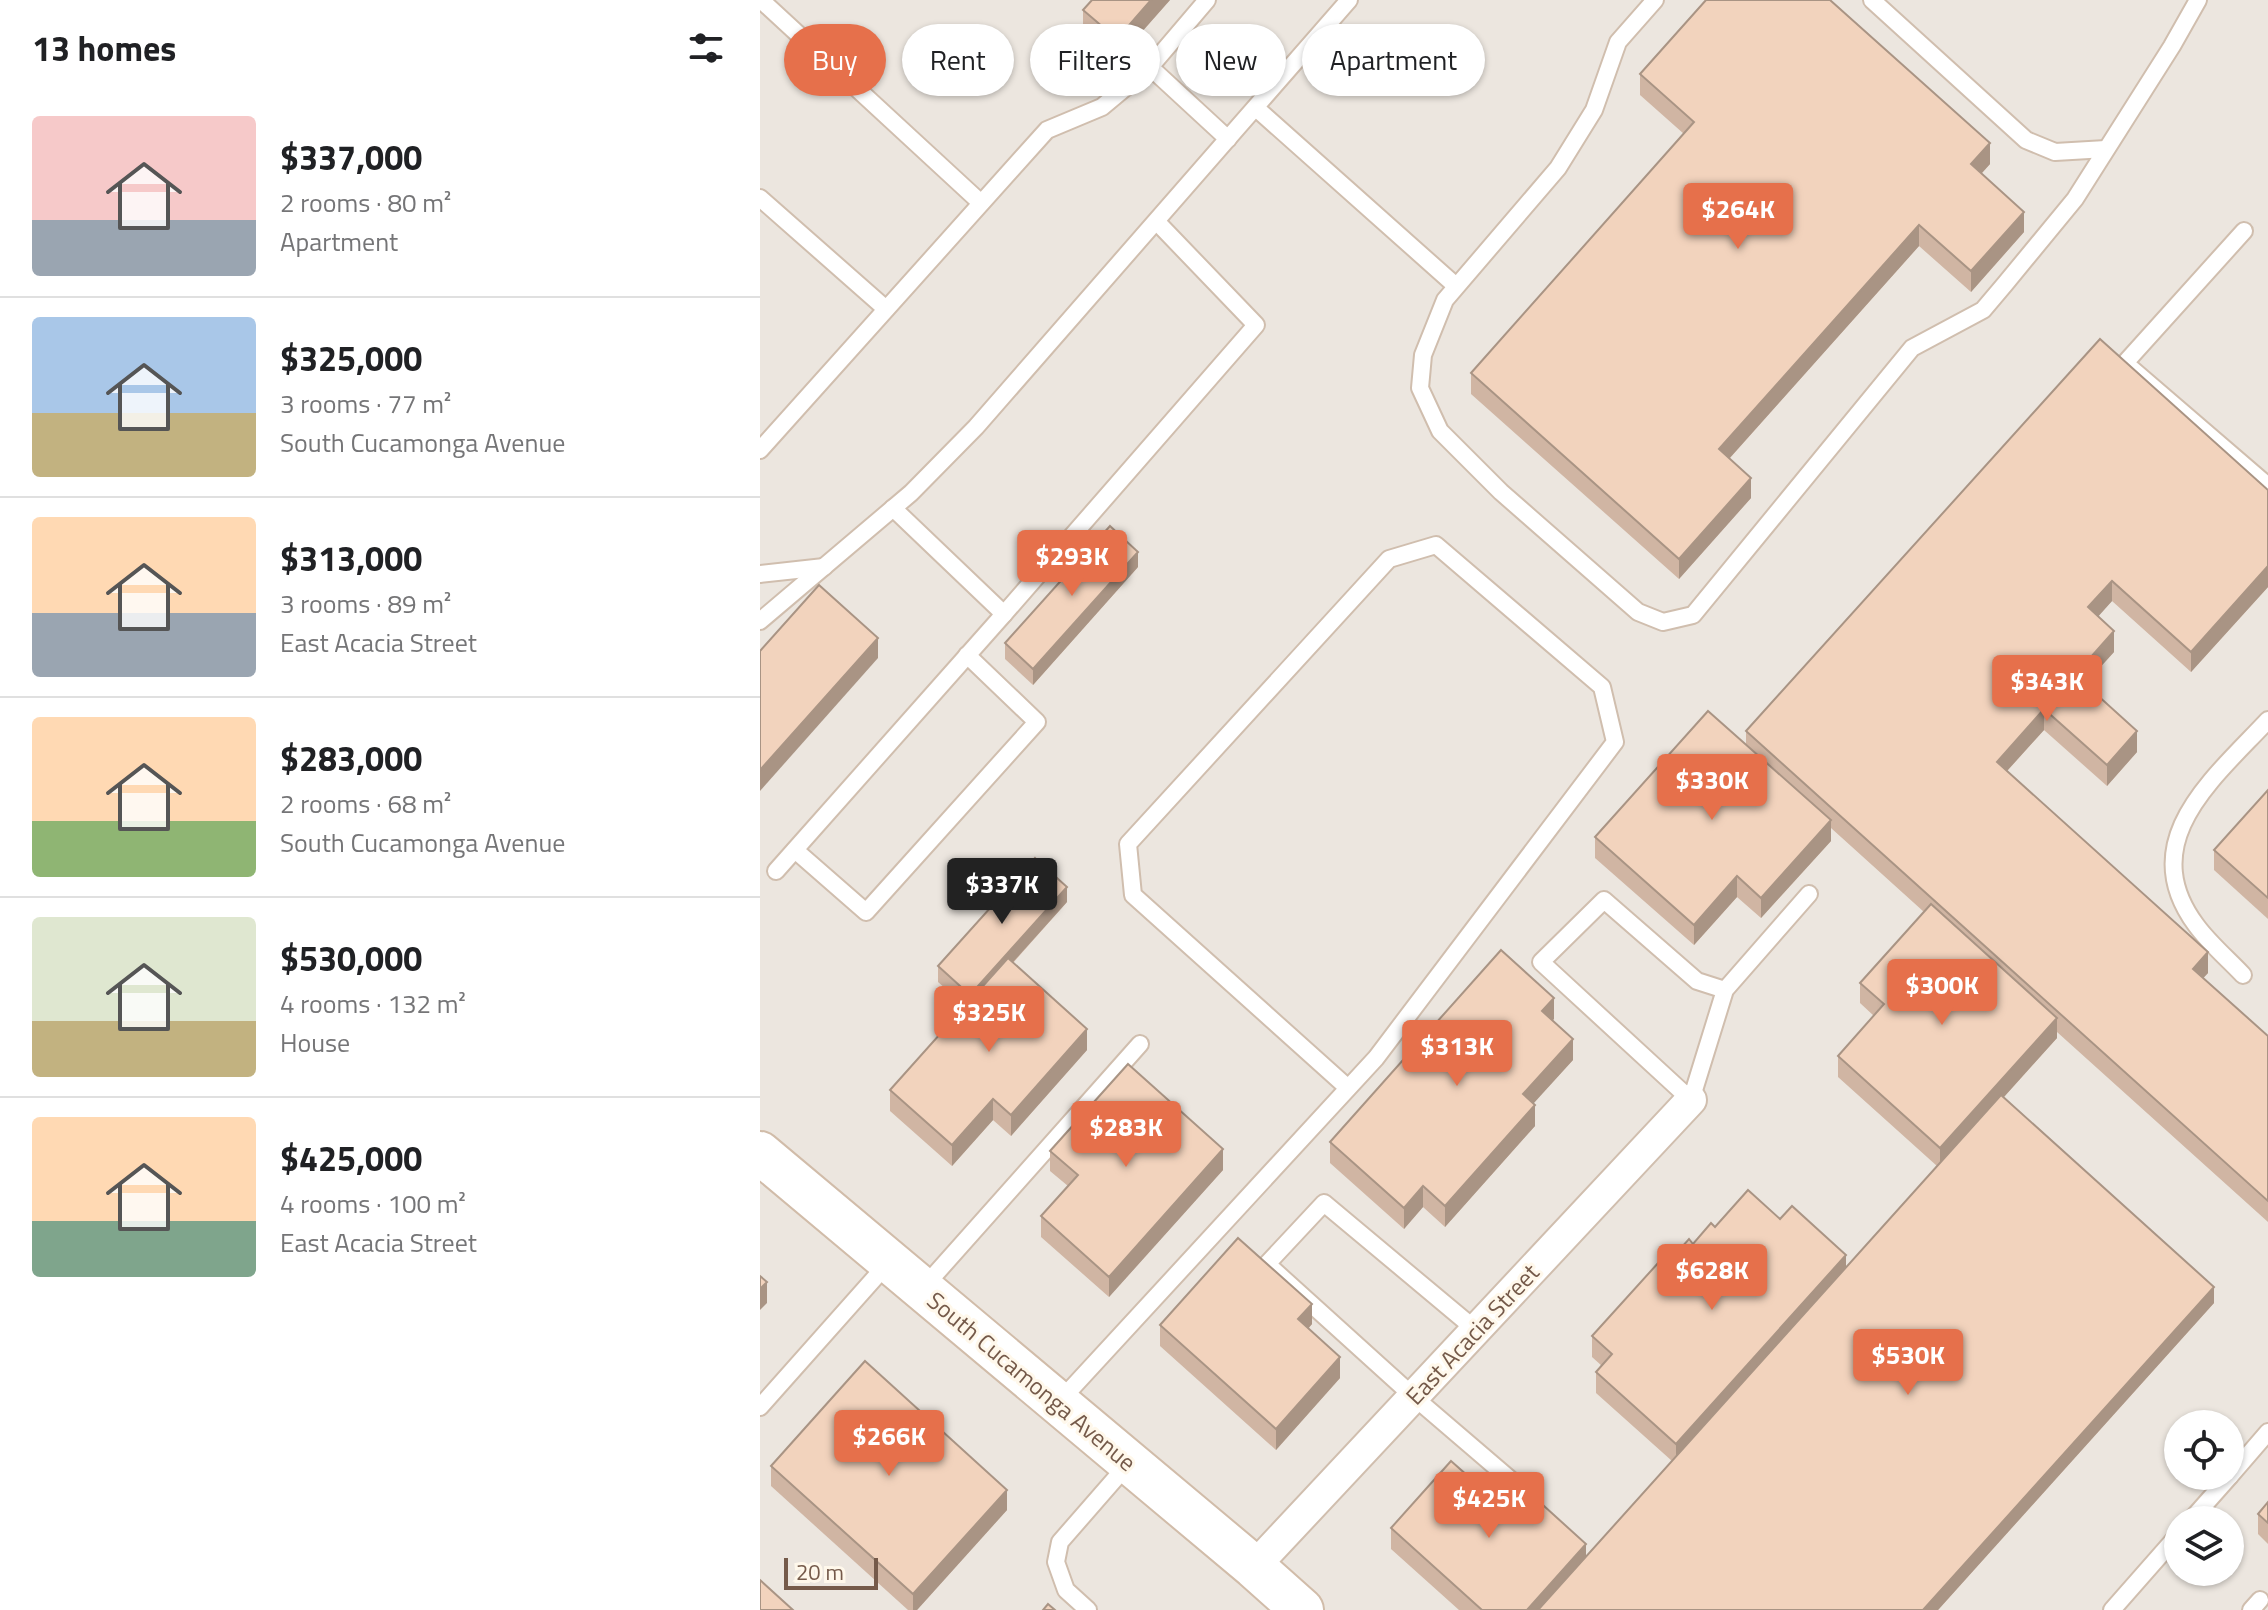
<!DOCTYPE html>
<html lang="en">
<head>
<meta charset="utf-8">
<style>
	:root { --surface:#fff; --page:#f6f6f6; --text:#202124; --muted:#757577; --line:#e0e0e0; --accent:#e6704b }
	body { margin:0; font-family:"Titillium Web",sans-serif; background:var(--page); color:var(--text); height:100vh; display:flex; flex-direction:column; font-size:30px; white-space:nowrap }
	* { box-sizing:border-box; margin:0 }
	p { font-size:26px; color:var(--muted) }
	.icon { flex:none; width:44px; height:44px; fill:none; stroke:currentColor; stroke-width:2; stroke-linecap:round; stroke-linejoin:round }
	.map { position:relative; flex:1; overflow:hidden }
	.details { display:flex; flex-direction:column; background:var(--surface); width:760px }
	.details>* { flex:none }
	.top-card { position:absolute; left:24px; top:24px; width:760px; height:72px; display:flex; gap:16px }
	.controls { position:absolute; left:1404px; top:1410px; display:grid; gap:16px }
	.controls a { display:grid; place-items:center; width:80px; height:80px; border-radius:50%; background:var(--surface); box-shadow:0 2px 6px #0004; font-size:40px }
	.scale { position:absolute; left:24px; bottom:20px; width:94px; box-sizing:border-box; padding-left:8px; border:4px solid #755a4a; border-top:0; font-size:22px; line-height:28px; white-space:nowrap; color:#755a4a; -webkit-text-stroke:6px #fff8eb; paint-order:stroke }
	.price { position:absolute; translate:-50% -68px; padding:0 18px; border-radius:8px; background:var(--accent); color:#fff; font-size:26px; line-height:52px; filter:drop-shadow(0 2px 4px #0008) }
	.price::after { content:''; position:absolute; left:50%; top:48px; width:24px; height:18px; margin-left:-12px; background:inherit; clip-path:polygon(0 0,100% 0,50% 100%) }
	.price.on { background:#222; color:#fff }
	ul { padding:0; list-style:none }
	li { display:flex; align-items:center; gap:24px; height:200px; padding:0 32px }
	li+li { border-top:2px solid var(--line) }
	li span { display:grid; place-items:center; flex:none; width:224px; height:160px; border-radius:8px; color:#555 }
	li>.icon { margin-inline-start:auto }
	span .icon { width:96px; height:96px; fill:#fffc; stroke-width:1 }
	li b { font-size:34px }
	h2 { display:flex; justify-content:space-between; align-items:center; height:96px; padding:0 32px; font-size:34px }
	.chip { padding:0 28px; border-radius:36px; background:var(--surface); box-shadow:0 2px 6px #0004; font-size:28px; line-height:72px }
	.chip.on { background:var(--accent); color:#fff }
	main { display:flex; flex:1; min-height:0 }
	.map>svg:first-child { display:block }
	.industrial { fill:#ece6df; fill-rule:evenodd }
	.lines { fill:none; stroke-linecap:round; stroke-linejoin:round }
	.lane-casing { stroke:#d0beae; stroke-width:20 }
	.street-casing { stroke:#d0beae; stroke-width:34 }
	.secondary-casing { stroke:#d1bca9; stroke-width:46 }
	.lane { stroke:#fff; stroke-width:16 }
	.street { stroke:#fff; stroke-width:30 }
	.secondary { stroke:#fff; stroke-width:42 }
	.wall { fill:#d0b5a3 }
	.shaded-wall { fill:#a99484 }
	.building { fill:#f2d3bd; stroke:#a99484; stroke-width:2 }
	.labels { text-anchor:middle; dominant-baseline:central; stroke-width:6; stroke-linejoin:round; paint-order:stroke }
	.street-label { font-size:24px; fill:#755a4a; stroke:#fff8eb }
</style>
</head>
<body>
<main>
<section class="details">
<h2>13 homes<svg class="icon" aria-label="filters" viewBox="0 0 24 24"><path d="M4 7h16M4 17h16"/><circle cx="9" cy="7" r="2"/><circle cx="15" cy="17" r="2"/></svg></h2>
<ul>
<li><span style="background:linear-gradient(#f6c9c9 65%,#9aa5b1 0)"><svg class="icon" aria-label="home" viewBox="0 0 24 24"><path d="M3 11l9-7 9 7M6 9v11h12V9"/></svg></span><div><b>$337,000</b><p>2 rooms · 80 m²</p><p>Apartment</p></div></li>
<li><span style="background:linear-gradient(#a9c7e8 60%,#c2b280 0)"><svg class="icon" aria-label="home" viewBox="0 0 24 24"><path d="M3 11l9-7 9 7M6 9v11h12V9"/></svg></span><div><b>$325,000</b><p>3 rooms · 77 m²</p><p>South Cucamonga Avenue</p></div></li>
<li><span style="background:linear-gradient(#ffd9b3 60%,#9aa5b1 0)"><svg class="icon" aria-label="home" viewBox="0 0 24 24"><path d="M3 11l9-7 9 7M6 9v11h12V9"/></svg></span><div><b>$313,000</b><p>3 rooms · 89 m²</p><p>East Acacia Street</p></div></li>
<li><span style="background:linear-gradient(#ffd9b3 65%,#8fb573 0)"><svg class="icon" aria-label="home" viewBox="0 0 24 24"><path d="M3 11l9-7 9 7M6 9v11h12V9"/></svg></span><div><b>$283,000</b><p>2 rooms · 68 m²</p><p>South Cucamonga Avenue</p></div></li>
<li><span style="background:linear-gradient(#dfe7d0 65%,#c2b280 0)"><svg class="icon" aria-label="home" viewBox="0 0 24 24"><path d="M3 11l9-7 9 7M6 9v11h12V9"/></svg></span><div><b>$530,000</b><p>4 rooms · 132 m²</p><p>House</p></div></li>
<li><span style="background:linear-gradient(#ffd9b3 65%,#7fa58c 0)"><svg class="icon" aria-label="home" viewBox="0 0 24 24"><path d="M3 11l9-7 9 7M6 9v11h12V9"/></svg></span><div><b>$425,000</b><p>4 rooms · 100 m²</p><p>East Acacia Street</p></div></li>
</ul>
</section>
<div class="map">
<svg width="1508" height="1610" viewBox="0 0 1508 1610">
	<rect width="100%" height="100%" fill="#fcf4e5"/>
	<path class="industrial" d="M0 0H1508V1610H0ZM1418 1424H1470V1476H1418ZM1418 1520H1470V1572H1418Z"/>
	<g class="lines">
		<defs>
			<g id="lane">
				<path d="M1 0 221 203"/>
				<path d="M895 0 858 42 834 110 798 168 685 300 663 355 660 388 680 431 741 492 878 612 903 622 933 615 1152 348 1223 310 1245 284 1315 199 1412 46 1438 0"/>
				<path d="M1112 0 1266 140 1295 152 1346 149"/>
				<path d="M390 67 468 139"/>
				<path d="M496 108 696 286"/>
				<path d="M0 198 126 309"/>
				<path d="M1484 231 1365 363 1508 486"/>
				<path d="M0 450 287 130 342 107 390 67 447 0"/>
				<path d="M0 574 64 567"/>
				<path d="M244 614 496 325 397 222"/>
				<path d="M0 621 151 493 216 427 589 0"/>
				<path d="M35 850 106 912 277 722 207 655"/>
				<path d="M16 871 244 614 133 508"/>
				<path d="M1483 975C1468 959 1449 943 1436 925 1374 841 1454 778 1508 720"/>
				<path d="M965 990 931 1100 781 962 844 900 937 981 965 990 1049 894"/>
				<path d="M163 1288 380 1044"/>
				<path d="M716 1330 564 1203 507 1264 654 1397 766 1493"/>
				<path d="M299 1402 616 1058 855 742 842 687 676 545 629 559 368 844 373 895 588 1088"/>
				<path d="M0 1407 128 1263"/>
				<path d="M1470 1476 1508 1432"/>
				<path d="M1431 1520 1470 1476"/>
				<path d="M328 1610 306 1590 296 1562 300 1542 368 1464"/>
				<path d="M1352 1610 1418 1535"/>
				<path d="M1491 1610 1500 1600"/>
			</g>
			<path id="street" d="M494 1567 931 1100"/>
			<path id="secondary" d="M0 1153 494 1567 542 1610"/>
		</defs>
		<use href="#lane" class="lane-casing"/>
		<use href="#street" class="street-casing"/>
		<use href="#secondary" class="secondary-casing"/>
		<use href="#lane" class="lane"/>
		<use href="#street" class="street"/>
		<use href="#secondary" class="secondary"/>
	</g>
	<g class="wall">
		<path d="M410 0 357 60 323 31V10Z"/>
		<path d="M880 74 1230 164 1221 174 1264 232 1211 292 1159 246 969 459 991 498 919 579 711 394V373L924 134 880 95Z"/>
		<path d="M1508 490V587L1431 672 1352 601 1338 616 1354 652 1325 684 1377 752 1347 786 1284 730 1247 771 1448 973 1443 978 1508 1036V1222L1297 1032V1038L1244 1097 1454 1303 1178 1610H699L631 1549V1528L734 1499 826 1556 912 1461 836 1393V1372L842 1366 832 1357V1336L904 1267 955 1227 1020 1219 1086 1268 1177 1166 1078 1077V1056L1114 1016 1100 1003V983L1164 912 1071 828V841L1001 918 977 897 934 945 835 858V837L986 745V731Z"/>
		<path d="M378 567 273 685 245 659V643Z"/>
		<path d="M1508 790V919L1454 870V850Z"/>
		<path d="M307 902 253 963 327 1050 251 1136 233 1120 192 1166 130 1111V1090L205 1006 178 982V966Z"/>
		<path d="M794 1019 792 1021 813 1060 773 1103 775 1126 685 1227 663 1207 644 1229 570 1163V1142Z"/>
		<path d="M290 1151 463 1170 349 1297 281 1237V1216L308 1186 290 1171Z"/>
		<path d="M552 1324 548 1329 580 1378 516 1450 400 1346V1325Z"/>
		<path d="M11 1466 247 1510 157 1610H148L11 1486Z"/>
		<path d="M1508 1502V1544L1498 1534V1514Z"/>
	</g>
	<g class="shaded-wall">
		<path d="M391 0H410L357 60V39Z"/>
		<path d="M1230 143V164L1211 185V164Z"/>
		<path d="M1264 212V232L1211 292V271Z"/>
		<path d="M1159 225V246L959 470V449Z"/>
		<path d="M991 478V498L919 579V559Z"/>
		<path d="M378 552V567L273 685V669Z"/>
		<path d="M1508 566V587L1431 672V652Z"/>
		<path d="M1352 581V601L1328 628V607Z"/>
		<path d="M1354 631V652L1315 695V675Z"/>
		<path d="M118 638V658L0 791V770Z"/>
		<path d="M1284 709V730L1237 782V762Z"/>
		<path d="M1377 731V752L1347 786V765Z"/>
		<path d="M1071 820V841L1001 918V898Z"/>
		<path d="M977 876V897L934 945V925Z"/>
		<path d="M307 887V902L210 1010V995Z"/>
		<path d="M1448 952V973L1433 989V969Z"/>
		<path d="M794 998V1019L782 1032V1011Z"/>
		<path d="M1297 1018V1038L1180 1168V1148Z"/>
		<path d="M327 1029V1050L251 1136V1115Z"/>
		<path d="M813 1039V1060L763 1115V1094Z"/>
		<path d="M233 1099V1120L192 1166V1145Z"/>
		<path d="M775 1105V1126L685 1227V1206Z"/>
		<path d="M463 1149V1170L349 1297V1277Z"/>
		<path d="M663 1186V1207L644 1229V1208Z"/>
		<path d="M1086 1255V1276L916 1465V1444Z"/>
		<path d="M7 1282V1303L0 1310V1289Z"/>
		<path d="M1454 1287V1303L1178 1610H1163Z"/>
		<path d="M552 1304V1324L538 1340V1319Z"/>
		<path d="M580 1357V1378L516 1450V1429Z"/>
		<path d="M247 1490V1510L157 1610H153V1594Z"/>
		<path d="M826 1544V1565L785 1610H767Z"/>
	</g>
	<g class="building">
		<path d="M332 0H391L357 39 323 10Z"/>
		<path d="M946 0H1070L1230 143 1211 164 1264 212 1211 271 1159 225 959 449 991 478 919 559 711 373 934 122 880 74Z"/>
		<path d="M1340 339 1508 490V566L1431 652 1352 581 1328 607 1354 631 1315 675 1377 731 1347 765 1284 709 1237 762 1448 952 1433 969 1508 1036V1201L986 731Z"/>
		<path d="M350 526 378 552 273 669 245 643Z"/>
		<path d="M59 585 118 638 0 770V651Z"/>
		<path d="M948 711 1071 820 1001 898 977 876 934 925 835 837Z"/>
		<path d="M1508 790V898L1454 850Z"/>
		<path d="M275 858 307 887 210 995 178 966Z"/>
		<path d="M1171 904 1297 1018 1180 1148 1078 1056 1124 1004 1100 983Z"/>
		<path d="M741 950 794 998 782 1011 813 1039 763 1094 775 1105 685 1206 663 1186 644 1208 570 1142Z"/>
		<path d="M248 958 327 1029 251 1115 233 1099 192 1145 130 1090Z"/>
		<path d="M368 1064 463 1149 349 1277 281 1216 318 1175 290 1151Z"/>
		<path d="M1241 1095 1454 1287 1163 1610H778Z"/>
		<path d="M988 1190 1020 1219 1032 1206 1086 1255 916 1444 836 1372 852 1354 832 1336 899 1262 904 1267 929 1239 933 1244 951 1223 955 1227Z"/>
		<path d="M478 1238 552 1304 538 1319 580 1357 516 1429 400 1325Z"/>
		<path d="M0 1276 7 1282 0 1289Z"/>
		<path d="M105 1361 247 1490 153 1594 11 1466Z"/>
		<path d="M691 1461 734 1499 753 1478 826 1544 767 1610H722L631 1528Z"/>
		<path d="M1508 1502V1523L1498 1514Z"/>
		<path d="M0 1580 33 1610H0Z"/>
		<path d="M288 1604 295 1610H283Z"/>
	</g>
	<g class="labels">
		<g class="street-label">
			<text transform="translate(712 1334) rotate(-47)">East Acacia Street</text>
			<text transform="translate(272 1381) rotate(40)">South Cucamonga Avenue</text>
		</g>
	</g>
</svg>
<div class="controls">
<a><svg class="icon" aria-label="locate" viewBox="0 0 24 24"><circle cx="12" cy="12" r="6"/><path d="M12 2v4M12 18v4M2 12h4M18 12h4"/></svg></a>
<a><svg class="icon" aria-label="layers" viewBox="0 0 24 24"><path d="M12 4l9 5-9 5-9-5zM3 14l9 5 9-5"/></svg></a>
</div>
<div class="scale">20 m</div>
<b class="price" style="left:978px;top:251px">$264K</b>
<b class="price" style="left:312px;top:598px">$293K</b>
<b class="price" style="left:1287px;top:723px">$343K</b>
<b class="price" style="left:952px;top:822px">$330K</b>
<b class="price on" style="left:242px;top:926px">$337K</b>
<b class="price" style="left:1182px;top:1027px">$300K</b>
<b class="price" style="left:229px;top:1054px">$325K</b>
<b class="price" style="left:697px;top:1088px">$313K</b>
<b class="price" style="left:366px;top:1169px">$283K</b>
<b class="price" style="left:952px;top:1312px">$628K</b>
<b class="price" style="left:1148px;top:1397px">$530K</b>
<b class="price" style="left:129px;top:1478px">$266K</b>
<b class="price" style="left:729px;top:1540px">$425K</b>
<div class="top-card">
<a class="chip on">Buy</a>
<a class="chip">Rent</a>
<a class="chip">Filters</a>
<a class="chip">New</a>
<a class="chip">Apartment</a>
</div>
</div>
</main>
</body>
</html>
